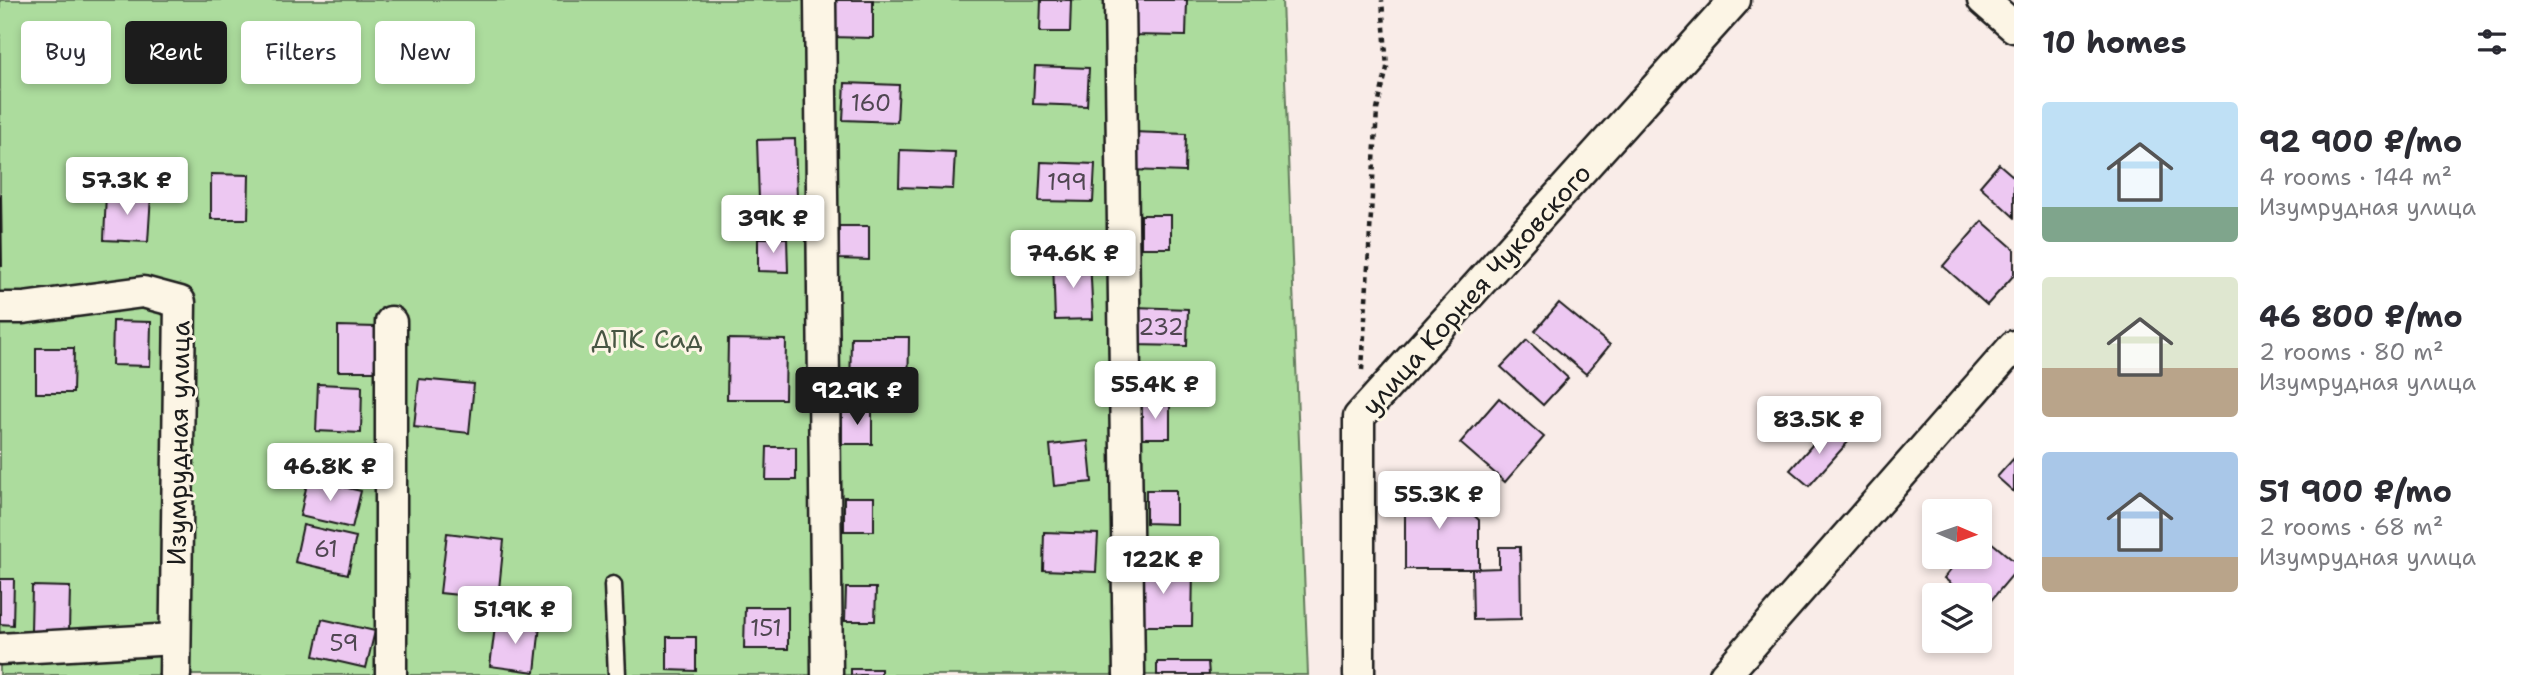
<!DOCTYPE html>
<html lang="en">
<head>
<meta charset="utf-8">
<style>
	:root { --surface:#fff; --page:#f7f7f7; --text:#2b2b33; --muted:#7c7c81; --accent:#1c1c1c }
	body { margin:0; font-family:"Shantell Sans",sans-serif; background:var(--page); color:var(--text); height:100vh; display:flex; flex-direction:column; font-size:26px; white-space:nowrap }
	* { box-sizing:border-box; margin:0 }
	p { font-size:23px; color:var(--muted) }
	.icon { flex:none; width:38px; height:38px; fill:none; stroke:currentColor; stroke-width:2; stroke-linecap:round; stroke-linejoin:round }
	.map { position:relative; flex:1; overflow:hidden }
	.sheet { display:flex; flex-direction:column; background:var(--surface); width:525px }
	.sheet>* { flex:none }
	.top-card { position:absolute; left:21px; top:21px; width:665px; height:63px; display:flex; gap:14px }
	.needle { width:46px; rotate:92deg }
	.buttons { position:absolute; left:1922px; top:499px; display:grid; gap:14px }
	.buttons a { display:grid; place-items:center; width:70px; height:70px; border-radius:7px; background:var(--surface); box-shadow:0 4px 10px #0003; font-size:35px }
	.price { position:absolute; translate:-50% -60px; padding:0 16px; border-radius:7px; background:#fff; color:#222; font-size:23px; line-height:46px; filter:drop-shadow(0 2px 4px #0008) }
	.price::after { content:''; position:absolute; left:50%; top:42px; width:21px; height:16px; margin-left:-10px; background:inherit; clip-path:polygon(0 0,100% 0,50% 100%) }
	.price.current { background:var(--accent); color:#fff }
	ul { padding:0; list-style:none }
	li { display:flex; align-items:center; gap:21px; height:175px; padding:0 28px }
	li span { display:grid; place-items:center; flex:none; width:196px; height:140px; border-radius:7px; color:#555 }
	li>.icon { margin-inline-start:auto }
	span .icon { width:84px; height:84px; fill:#fffc; stroke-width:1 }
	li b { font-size:30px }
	h2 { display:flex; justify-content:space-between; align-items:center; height:84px; padding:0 28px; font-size:30px }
	.pill { padding:0 24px; border-radius:7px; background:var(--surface); box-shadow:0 4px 10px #0003; font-size:24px; line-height:63px }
	.pill.current { background:var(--accent); color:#fff }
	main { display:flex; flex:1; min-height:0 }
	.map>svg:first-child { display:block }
	.green { fill:#acdc9d; stroke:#647c5c; stroke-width:2 }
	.building { fill:#edc8f2; stroke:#1c1c1c; stroke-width:2 }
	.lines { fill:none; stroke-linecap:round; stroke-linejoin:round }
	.service-casing { stroke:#1c1c1c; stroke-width:21 }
	.minor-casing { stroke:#1c1c1c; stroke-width:35 }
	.path { stroke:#1c1c1c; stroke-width:4.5; stroke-dasharray:5 5; stroke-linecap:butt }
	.service { stroke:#fcf5e5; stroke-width:16 }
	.minor { stroke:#fcf5e5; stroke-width:30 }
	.labels { text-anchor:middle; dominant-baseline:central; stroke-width:6; stroke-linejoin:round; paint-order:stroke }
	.number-label { font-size:23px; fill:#504752 }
	.street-label { font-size:26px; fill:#1c1c1c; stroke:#fcf5e5 }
	.park-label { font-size:26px; fill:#475643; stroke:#fcf5e5 }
</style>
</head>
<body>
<main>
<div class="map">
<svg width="2014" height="675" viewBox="0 0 2014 675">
	<rect width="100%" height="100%" fill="#f9ece8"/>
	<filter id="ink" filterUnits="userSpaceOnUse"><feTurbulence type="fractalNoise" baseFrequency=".0143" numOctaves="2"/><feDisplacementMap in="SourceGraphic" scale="14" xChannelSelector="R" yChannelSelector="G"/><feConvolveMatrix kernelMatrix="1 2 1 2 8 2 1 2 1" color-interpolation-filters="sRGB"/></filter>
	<g filter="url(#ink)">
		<path class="green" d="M0 0H1282L1308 675H0Z"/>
		<g class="building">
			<path d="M830 0H873V38L829 37Z"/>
			<path d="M1041 0H1071L1070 32H1040Z"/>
			<path d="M1133 0H1187L1186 36 1132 35Z"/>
			<path d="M1035 66 1089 68 1087 106 1033 104Z"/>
			<path d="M845 83 899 85 897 122 843 120Z"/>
			<path d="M1132 132 1186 134 1185 172 1131 170Z"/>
			<path d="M795 139 797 198 759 200 757 140Z"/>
			<path d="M900 150 955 152 953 189 899 187Z"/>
			<path d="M1041 162 1095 164 1093 202 1039 201Z"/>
			<path d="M1999 164 2014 177V217L1980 186Z"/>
			<path d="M211 174 249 175 248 219H211Z"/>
			<path d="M106 193 151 195 148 242 104 240Z"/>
			<path d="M0 194H1L2 266H0Z"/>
			<rect x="1141" y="215" width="30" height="33"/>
			<path d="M1982 221 2014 249V275L1987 305 1943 266Z"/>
			<path d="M839 226H869V260L839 259Z"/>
			<path d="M758 238H787L788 272 758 271Z"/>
			<path d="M1090 259 1093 319 1055 320 1053 261Z"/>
			<path d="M1559 303 1610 345 1586 374 1535 331Z"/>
			<path d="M1134 307 1188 309 1187 346 1133 345Z"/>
			<path d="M113 321 151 322 150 366 112 365Z"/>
			<path d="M338 326 376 327 375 371H338Z"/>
			<path d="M851 337H909L908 397 850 396Z"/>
			<path d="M728 339 786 340 785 399H727Z"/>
			<path d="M1527 340 1568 378 1543 405 1501 367Z"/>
			<path d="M36 348H74L73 393H36Z"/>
			<path d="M419 379 474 384 469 433 414 427Z"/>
			<path d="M318 384 362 386 361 433 316 431Z"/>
			<path d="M1499 398 1544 437 1505 482 1460 443Z"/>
			<path d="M1140 404 1170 405V438H1140Z"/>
			<rect x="842" y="410" width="30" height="34"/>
			<path d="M1829 426 1848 442 1809 486 1790 470Z"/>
			<path d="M1088 441 1092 482 1054 486 1050 445Z"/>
			<path d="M767 447H796V480H766Z"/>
			<path d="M2014 458V492L1997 477Z"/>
			<path d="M308 479 361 491 352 528 300 516Z"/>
			<path d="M1443 487 1479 520V569H1405V488Z"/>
			<path d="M1146 490H1176V524L1146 523Z"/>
			<rect x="844" y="497" width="30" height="34"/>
			<path d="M303 525 356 537 348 574 295 562Z"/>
			<path d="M1044 532 1098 534 1096 572 1043 570Z"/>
			<path d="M447 533 504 540 498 599 440 593Z"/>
			<path d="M1980 533 2014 561V573L1983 610 1979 607V595H1965L1944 578 1961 556H1979Z"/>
			<path d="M1499 547H1520L1521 619 1473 620 1472 569 1499 568Z"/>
			<path d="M1135 566 1193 567 1192 626H1134Z"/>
			<path d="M0 579H14L13 625 0 624Z"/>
			<path d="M32 586 70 587 69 631H31Z"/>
			<path d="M846 588H876L875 621H845Z"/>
			<path d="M745 607H788V649H744Z"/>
			<path d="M322 619 375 631 366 668 314 656Z"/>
			<path d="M496 619 540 625 535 672 490 666Z"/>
			<path d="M667 637H696V671L667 670Z"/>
			<path d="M1157 662H1208L1209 675H1157Z"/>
			<rect x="851" y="669" width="30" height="6"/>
		</g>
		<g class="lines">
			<defs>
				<path id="service" d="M613 585 617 675"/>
				<g id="minor">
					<path d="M820 0 827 675"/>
					<path d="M1120 0 1129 675"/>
					<path d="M1983 0 2014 27"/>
					<path d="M0 308H23L143 292 180 302 175 675"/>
					<path d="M391 322V675"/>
					<path d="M0 649 175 639"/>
					<path d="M1359 675V417L1735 0"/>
					<path d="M1725 675 2014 346"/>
				</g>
			</defs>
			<use href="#service" class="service-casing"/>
			<use href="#minor" class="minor-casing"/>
			<path class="path" d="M1362 370 1377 110 1387 68 1382 0"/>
			<use href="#service" class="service"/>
			<use href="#minor" class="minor"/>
		</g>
	</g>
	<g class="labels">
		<g class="number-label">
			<text x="871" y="103">160</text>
			<text x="1067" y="182">199</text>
			<text x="1161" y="327">232</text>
			<text x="326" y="549">61</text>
			<text x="766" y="628">151</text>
			<text x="344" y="643">59</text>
		</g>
		<g class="street-label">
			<text transform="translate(1476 289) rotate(-48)">улица Корнея Чуковского</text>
			<text transform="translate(178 443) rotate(-89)">Изумрудная улица</text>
		</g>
		<g class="park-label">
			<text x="647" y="338">ДПК Сад</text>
		</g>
	</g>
</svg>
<div class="buttons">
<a><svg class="needle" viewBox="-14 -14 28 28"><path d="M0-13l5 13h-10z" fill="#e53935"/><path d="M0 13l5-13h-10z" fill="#7c7c81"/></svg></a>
<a><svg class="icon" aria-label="layers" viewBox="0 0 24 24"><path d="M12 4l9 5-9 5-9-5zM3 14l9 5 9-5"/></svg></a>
</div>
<b class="price" style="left:127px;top:217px">57.3K ₽</b>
<b class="price" style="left:773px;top:255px">39K ₽</b>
<b class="price" style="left:1073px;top:290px">74.6K ₽</b>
<b class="price" style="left:1155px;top:421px">55.4K ₽</b>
<b class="price current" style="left:857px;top:427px">92.9K ₽</b>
<b class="price" style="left:1819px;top:456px">83.5K ₽</b>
<b class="price" style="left:330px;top:503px">46.8K ₽</b>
<b class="price" style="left:1439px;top:531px">55.3K ₽</b>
<b class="price" style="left:1163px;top:596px">122K ₽</b>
<b class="price" style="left:515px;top:646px">51.9K ₽</b>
<div class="top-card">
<a class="pill">Buy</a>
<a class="pill current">Rent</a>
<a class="pill">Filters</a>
<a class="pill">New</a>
</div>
</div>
<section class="sheet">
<h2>10 homes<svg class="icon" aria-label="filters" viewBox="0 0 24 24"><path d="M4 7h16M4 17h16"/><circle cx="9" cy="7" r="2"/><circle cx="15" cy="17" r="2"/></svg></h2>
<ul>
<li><span style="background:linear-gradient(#bfe0f5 75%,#7fa58c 0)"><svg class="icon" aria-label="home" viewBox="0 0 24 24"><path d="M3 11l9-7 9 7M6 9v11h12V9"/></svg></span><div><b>92 900 ₽/mo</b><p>4 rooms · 144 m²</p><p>Изумрудная улица</p></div></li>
<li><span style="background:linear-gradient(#dfe7d0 65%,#b9a48a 0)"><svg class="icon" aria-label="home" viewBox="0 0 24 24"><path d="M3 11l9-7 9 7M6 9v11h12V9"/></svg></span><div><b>46 800 ₽/mo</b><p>2 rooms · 80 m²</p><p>Изумрудная улица</p></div></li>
<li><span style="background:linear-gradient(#a9c7e8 75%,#b9a48a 0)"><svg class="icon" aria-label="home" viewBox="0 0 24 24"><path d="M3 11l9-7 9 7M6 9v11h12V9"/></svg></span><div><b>51 900 ₽/mo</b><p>2 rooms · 68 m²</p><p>Изумрудная улица</p></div></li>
</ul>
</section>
</main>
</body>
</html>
